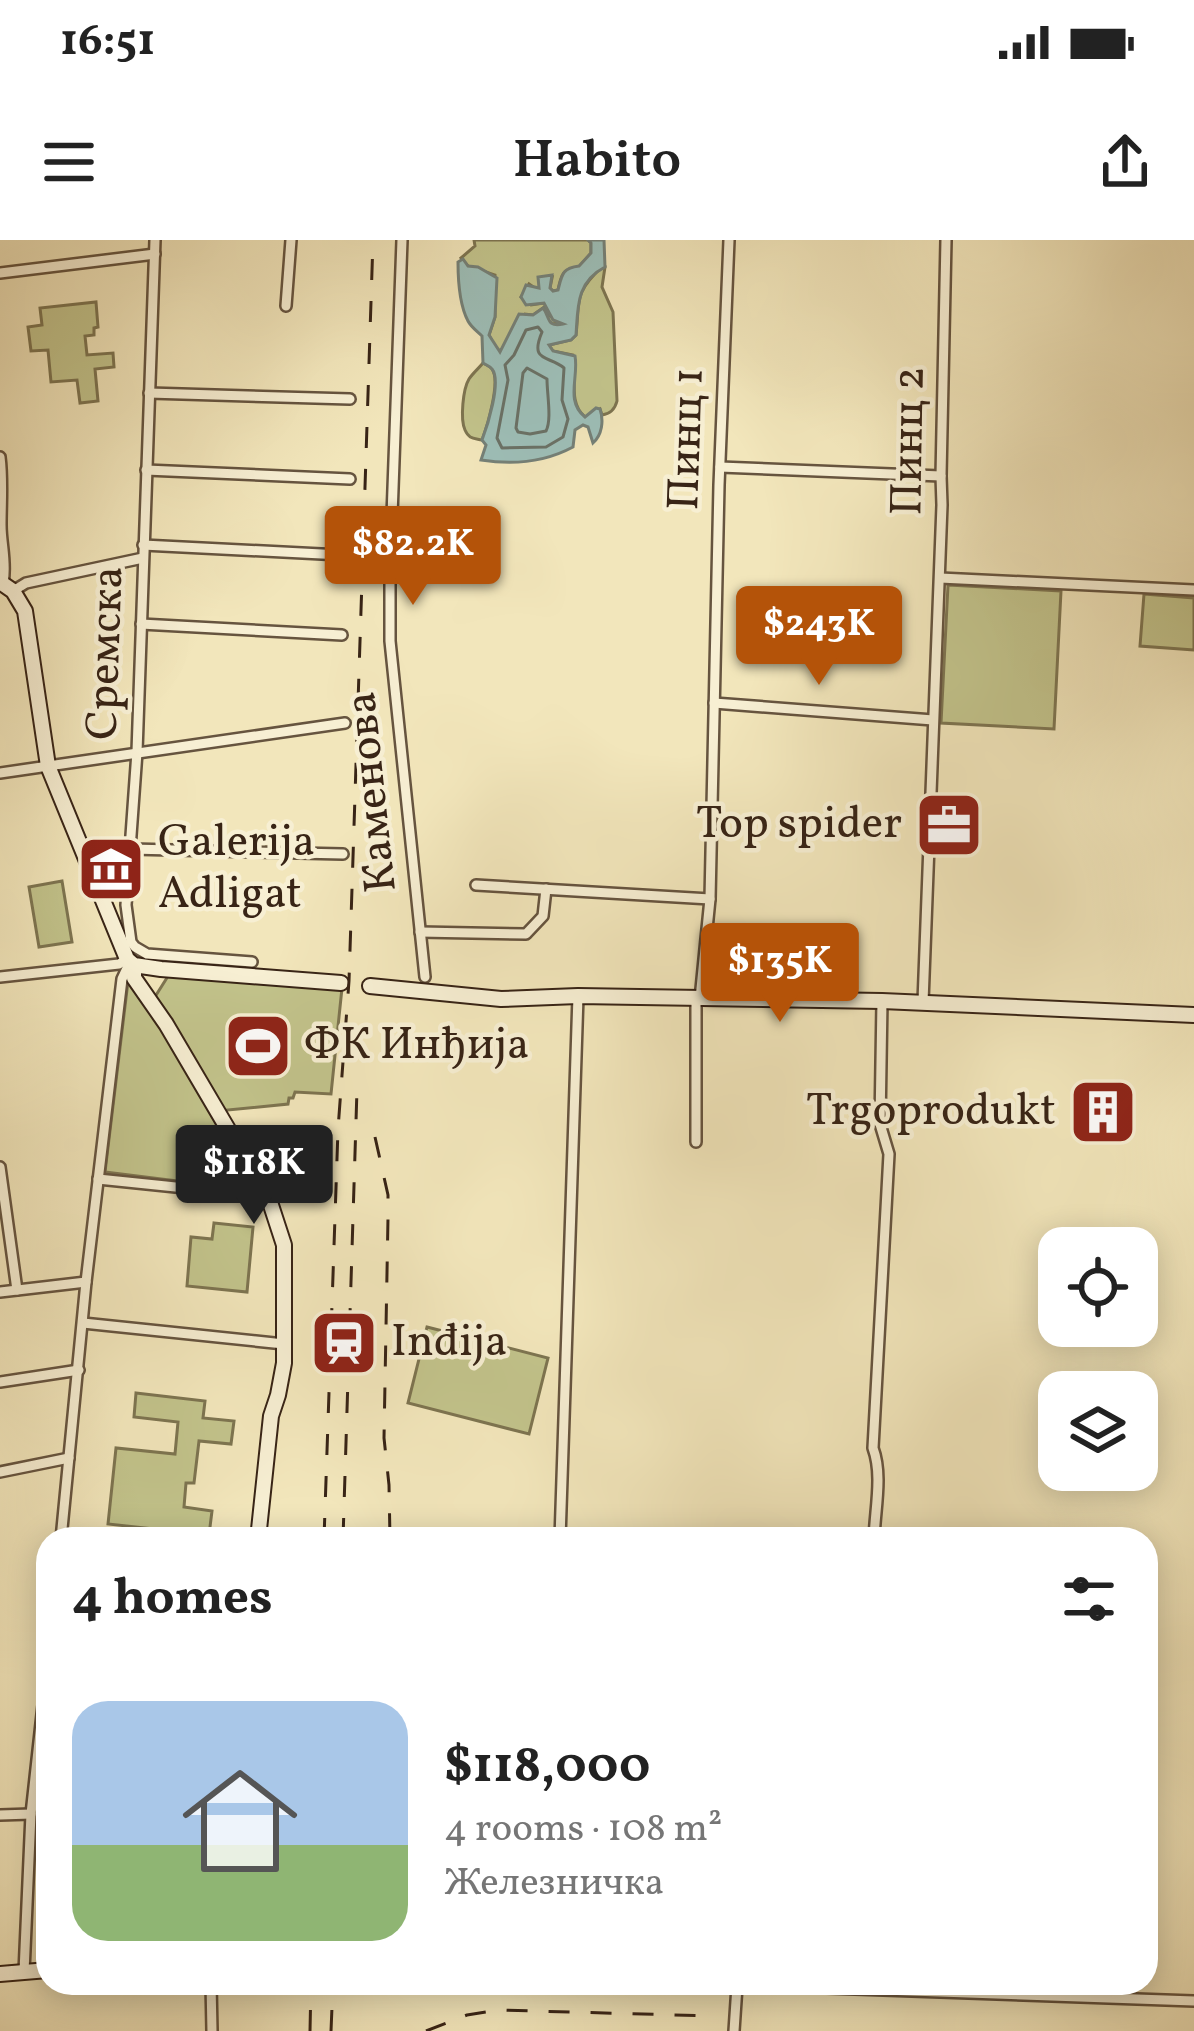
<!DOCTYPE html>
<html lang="en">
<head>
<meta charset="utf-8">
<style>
	:root { --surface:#fff; --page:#f2f2f2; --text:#222; --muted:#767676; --accent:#b45309 }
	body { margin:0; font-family:Vollkorn,serif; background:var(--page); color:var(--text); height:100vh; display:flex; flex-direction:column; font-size:45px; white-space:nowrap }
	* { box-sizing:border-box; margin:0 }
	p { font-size:39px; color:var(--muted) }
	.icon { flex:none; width:66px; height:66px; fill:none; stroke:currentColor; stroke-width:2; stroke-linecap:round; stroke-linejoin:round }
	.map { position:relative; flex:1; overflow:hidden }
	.sheet { position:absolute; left:36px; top:1287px; width:1122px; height:468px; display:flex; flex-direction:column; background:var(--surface); border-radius:36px; box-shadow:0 6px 30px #0003 }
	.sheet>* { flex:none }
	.buttons { position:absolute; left:1038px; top:987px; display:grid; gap:24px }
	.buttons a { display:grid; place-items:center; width:120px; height:120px; border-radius:24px; background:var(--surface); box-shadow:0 6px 30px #0003; font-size:60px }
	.price { position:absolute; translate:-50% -102px; padding:0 27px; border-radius:12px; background:var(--accent); color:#fff; font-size:39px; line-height:78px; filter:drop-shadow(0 3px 6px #0008) }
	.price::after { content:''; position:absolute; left:50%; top:72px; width:36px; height:27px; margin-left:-18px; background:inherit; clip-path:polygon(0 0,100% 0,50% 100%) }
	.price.selected { background:#222; color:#fff }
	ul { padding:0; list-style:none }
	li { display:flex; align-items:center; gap:36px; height:300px; padding:0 36px }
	li span { display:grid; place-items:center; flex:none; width:336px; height:240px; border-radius:36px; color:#555 }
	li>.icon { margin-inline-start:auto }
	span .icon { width:144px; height:144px; fill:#fffc; stroke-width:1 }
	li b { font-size:51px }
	h2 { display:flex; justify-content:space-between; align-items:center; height:144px; padding:0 36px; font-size:51px }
	.status { display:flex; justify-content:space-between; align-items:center; height:84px; padding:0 60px; background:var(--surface); direction:ltr }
	.status svg { height:33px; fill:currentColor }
	header { display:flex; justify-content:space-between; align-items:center; height:156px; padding:0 36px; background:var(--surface); font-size:54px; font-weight:600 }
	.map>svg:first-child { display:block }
	.green { fill:#c2c38b; stroke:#7d7450; stroke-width:3 }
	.water { fill:#9dbeb7; stroke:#758077; stroke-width:3 }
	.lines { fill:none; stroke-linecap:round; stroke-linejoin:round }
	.shore { stroke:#6a7166; stroke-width:3 }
	.street-casing { stroke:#66543f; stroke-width:14 }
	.secondary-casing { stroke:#382416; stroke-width:18 }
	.street { stroke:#f7efd3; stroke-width:9 }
	.secondary { stroke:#f7efd3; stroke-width:14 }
	.rail { stroke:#382416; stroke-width:3; stroke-dasharray:21 21; stroke-linecap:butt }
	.labels { text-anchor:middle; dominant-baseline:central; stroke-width:9; stroke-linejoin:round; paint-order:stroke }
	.street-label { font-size:45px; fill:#382416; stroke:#f7efd3 }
	.poi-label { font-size:45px; fill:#382416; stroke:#f7efd3; text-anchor:start }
</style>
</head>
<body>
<div class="status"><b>16:51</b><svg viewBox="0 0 49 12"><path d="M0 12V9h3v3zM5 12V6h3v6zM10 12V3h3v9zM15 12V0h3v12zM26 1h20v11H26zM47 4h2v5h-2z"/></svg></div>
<header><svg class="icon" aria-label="menu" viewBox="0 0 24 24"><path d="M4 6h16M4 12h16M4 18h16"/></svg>Habito<svg class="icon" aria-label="share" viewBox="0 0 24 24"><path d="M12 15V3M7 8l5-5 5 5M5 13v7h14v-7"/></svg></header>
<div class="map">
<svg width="1194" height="1791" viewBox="0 0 1194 1791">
	<rect width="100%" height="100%" fill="#f2e6bb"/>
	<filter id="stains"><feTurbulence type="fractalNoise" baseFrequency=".00167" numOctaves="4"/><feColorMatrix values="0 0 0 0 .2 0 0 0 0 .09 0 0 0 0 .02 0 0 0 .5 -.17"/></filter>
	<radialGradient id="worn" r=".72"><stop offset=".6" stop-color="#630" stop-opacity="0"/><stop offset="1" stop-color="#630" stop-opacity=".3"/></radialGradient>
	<g class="green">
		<path d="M474 0H588L591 3V13L579 27C563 28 561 35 558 50L553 51 550 48 552 38 539 47V51L529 44 521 57 531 65 544 63 550 76 566 82 552 84 545 77 543 68 533 75 525 74 504 109 497 111 489 95 495 77V35L468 26 461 18 475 6Z"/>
		<path d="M602 27H605L602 47 613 72 617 161C615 169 610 174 602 175L600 169 585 177C567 162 578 136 573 115L553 111 549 105 571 100 576 95C580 61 573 54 602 27Z"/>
		<path d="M96 62 98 87 94 88V95L85 96 87 115 113 113 114 127 95 129 98 161 80 163 77 140 51 142 48 110 31 111 28 87 42 85 40 68Z"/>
		<path d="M483 123C486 125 490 126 492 129 501 141 487 187 482 200 473 198 469 199 465 190 460 179 463 149 469 139 473 133 479 128 483 123Z"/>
		<path d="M948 345 1061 351 1054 489 941 483Z"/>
		<path d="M1144 354 1194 358V410L1140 406Z"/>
		<path d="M62 641 72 702 39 707 29 647Z"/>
		<path d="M129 733 257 951 105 932Z"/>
		<path d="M170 733 342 748 331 854 295 852 293 858H289L288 864 218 871 153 760Z"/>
		<path d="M214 983 253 987 247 1052 187 1046 191 997 212 999Z"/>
		<path d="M427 1087 548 1118 529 1194 408 1163Z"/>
		<path d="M136 1153 205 1161 203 1178 234 1181 231 1204 199 1201 194 1243H186L184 1267 212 1271 209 1295 108 1284 116 1208 175 1214 178 1182 134 1177Z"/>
	</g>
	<path class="water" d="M588 0H604L605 27C576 42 578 67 576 95L571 100 549 105 553 111 575 116C579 137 565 161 585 177L596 168 600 169C604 181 602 195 593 203L588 187 583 185 575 190 573 207C545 222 512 225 481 220L486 205 482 200C487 187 502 141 492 129 490 126 486 125 483 123L482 96C477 91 471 87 468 81 460 66 458 39 458 22L463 19 468 26 478 27 497 38 495 77 489 95 500 112 519 74 533 75 543 68C550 76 546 88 563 84L553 80 544 63 526 65 521 57 526 45 539 48 538 37 552 35 550 48 553 51 558 50C562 35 562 28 579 26L591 13V3Z"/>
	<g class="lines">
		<g class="shore">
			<path d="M538 87 542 92C529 123 549 115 564 128L562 160 568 179 563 197 546 207 502 208 497 198 508 140 505 125 514 115 526 90Z"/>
			<path d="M527 128 547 139C547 155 552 179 546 191L530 194 518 192 516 188 523 133Z"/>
		</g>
		<defs>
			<g id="street">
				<path d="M155 0 137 512 126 665 131 702 135 707 147 714 252 722"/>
				<path d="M402 0 390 331V401L425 737"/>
				<path d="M0 33 155 14"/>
				<path d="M286 66 291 0"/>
				<path d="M149 153 350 159"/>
				<path d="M0 217C3 240 1 262 1 285 1 304 7 324 3 343"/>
				<path d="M720 227 941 236"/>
				<path d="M146 230 350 239"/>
				<path d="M143 305 341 315"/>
				<path d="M940 338 1194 350"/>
				<path d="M13 351 26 343 143 318"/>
				<path d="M141 384 342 395"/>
				<path d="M714 463 933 480"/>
				<path d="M0 533 345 483"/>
				<path d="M131 609 343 614"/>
				<path d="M476 645 710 659"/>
				<path d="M420 692 526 694 543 676 546 649"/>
				<path d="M0 737 119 724 127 719"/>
				<path d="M700 759 710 659 719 245 729 0"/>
				<path d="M923 762 942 265 941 236 946 0"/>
				<path d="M696 902V759"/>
				<path d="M0 927 17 1050"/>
				<path d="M98 939 253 955"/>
				<path d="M0 1052 86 1042"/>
				<path d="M83 1083 284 1104"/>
				<path d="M0 1142 79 1130"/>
				<path d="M0 1232 69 1218"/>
				<path d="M61 1299 86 1042 122 739 130 722"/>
				<path d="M560 1299 578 756"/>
				<path d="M874 1299C875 1269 883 1235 873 1208L889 914 880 884 882 761"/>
				<path d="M0 1575 31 1574"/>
				<path d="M24 1732 31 1574 48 1420"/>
				<path d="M211 1743 212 1791"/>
				<path d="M686 1743 1194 1761"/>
				<path d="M734 1791 737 1746"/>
			</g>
			<g id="secondary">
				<path d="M0 342 13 351 25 371 48 526 127 719 134 725 161 729 341 743"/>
				<path d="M134 725V738L166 784 269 959 284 1005V1123L278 1155 271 1176 258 1299"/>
				<path d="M370 746 501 759 578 756 882 761 1194 775"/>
				<path d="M0 1734 48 1730"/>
			</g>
		</defs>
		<use href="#street" class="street-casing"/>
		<use href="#secondary" class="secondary-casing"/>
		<use href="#street" class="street"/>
		<use href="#secondary" class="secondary"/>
		<g class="rail">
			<path d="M375 897 388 955V978L384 1198 389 1245 390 1299"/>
			<path d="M324 1299 338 889 349 741 373 0"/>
			<path d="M343 1299 357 849"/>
			<path d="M310 1791 311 1743"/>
			<path d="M331 1791 333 1743"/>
			<path d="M426 1791 467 1775 498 1770 715 1776"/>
		</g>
	</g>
	<defs>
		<symbol id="office-square" viewBox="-11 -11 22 22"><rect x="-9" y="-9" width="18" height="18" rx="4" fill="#8f2418" stroke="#f7efd3"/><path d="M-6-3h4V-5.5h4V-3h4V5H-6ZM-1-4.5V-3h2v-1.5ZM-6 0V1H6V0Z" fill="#fff"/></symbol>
		<symbol id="museum-square" viewBox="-11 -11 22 22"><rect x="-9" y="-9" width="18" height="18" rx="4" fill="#8f2418" stroke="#f7efd3"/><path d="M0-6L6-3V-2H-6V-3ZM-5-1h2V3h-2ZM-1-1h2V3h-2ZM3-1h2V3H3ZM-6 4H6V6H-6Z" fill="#fff"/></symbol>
		<symbol id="stadium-square" viewBox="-11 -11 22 22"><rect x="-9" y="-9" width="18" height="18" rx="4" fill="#8f2418" stroke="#f7efd3"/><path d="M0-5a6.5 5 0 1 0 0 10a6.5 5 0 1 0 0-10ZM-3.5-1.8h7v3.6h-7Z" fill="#fff"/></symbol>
		<symbol id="building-square" viewBox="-11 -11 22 22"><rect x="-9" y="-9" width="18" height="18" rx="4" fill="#8f2418" stroke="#f7efd3"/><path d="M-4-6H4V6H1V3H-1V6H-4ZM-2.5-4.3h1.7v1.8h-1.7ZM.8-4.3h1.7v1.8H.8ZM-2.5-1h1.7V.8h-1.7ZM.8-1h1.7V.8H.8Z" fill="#fff"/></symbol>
		<symbol id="station-square" viewBox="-11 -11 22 22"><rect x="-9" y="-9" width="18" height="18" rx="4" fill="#8f2418" stroke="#f7efd3"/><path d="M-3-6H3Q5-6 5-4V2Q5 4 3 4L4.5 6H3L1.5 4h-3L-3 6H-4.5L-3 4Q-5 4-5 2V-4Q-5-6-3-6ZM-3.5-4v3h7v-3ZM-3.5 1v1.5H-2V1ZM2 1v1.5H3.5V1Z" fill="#fff"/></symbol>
	</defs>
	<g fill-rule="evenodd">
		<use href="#office-square" x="911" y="547" width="76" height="76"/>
		<use href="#museum-square" x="73" y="591" width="76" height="76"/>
		<use href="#stadium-square" x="220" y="768" width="76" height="76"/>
		<use href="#building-square" x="1065" y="834" width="76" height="76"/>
		<use href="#station-square" x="306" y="1065" width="76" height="76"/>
	</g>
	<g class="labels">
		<g class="street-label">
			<text transform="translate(688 199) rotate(-88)">Пинц 1</text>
			<text transform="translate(910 201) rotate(-89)">Пинц 2</text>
			<text transform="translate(107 413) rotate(-88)">Сремска</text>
			<text transform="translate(373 552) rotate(-96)">Каменова</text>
		</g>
		<g class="poi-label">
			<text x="902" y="585" text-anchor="end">Top spider</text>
			<text x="158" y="603">Galerija<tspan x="158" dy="52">Adligat</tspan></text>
			<text x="304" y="806">ФК Инђија</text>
			<text x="1056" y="872" text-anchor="end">Trgoprodukt</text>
			<text x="391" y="1103">Inđija</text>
		</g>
	</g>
	<rect width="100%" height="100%" filter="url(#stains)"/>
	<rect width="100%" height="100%" fill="url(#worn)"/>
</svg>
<div class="buttons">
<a><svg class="icon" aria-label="locate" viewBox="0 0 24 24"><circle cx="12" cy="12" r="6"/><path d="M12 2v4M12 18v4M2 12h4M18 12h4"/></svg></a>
<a><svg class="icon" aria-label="layers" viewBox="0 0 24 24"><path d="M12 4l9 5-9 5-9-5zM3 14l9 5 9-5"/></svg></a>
</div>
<b class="price" style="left:413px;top:368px">$82.2K</b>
<b class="price" style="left:819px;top:448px">$243K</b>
<b class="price" style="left:780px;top:785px">$135K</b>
<b class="price selected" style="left:254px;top:987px">$118K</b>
<section class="sheet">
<h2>4 homes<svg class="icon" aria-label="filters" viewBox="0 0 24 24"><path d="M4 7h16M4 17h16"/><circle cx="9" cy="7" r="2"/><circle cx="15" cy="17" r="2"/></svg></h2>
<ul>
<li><span style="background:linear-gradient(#a9c7e8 60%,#8fb573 0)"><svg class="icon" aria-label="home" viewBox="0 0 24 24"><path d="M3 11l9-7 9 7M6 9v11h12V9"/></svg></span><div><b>$118,000</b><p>4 rooms · 108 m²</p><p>Железничка</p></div></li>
</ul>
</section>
</div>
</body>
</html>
